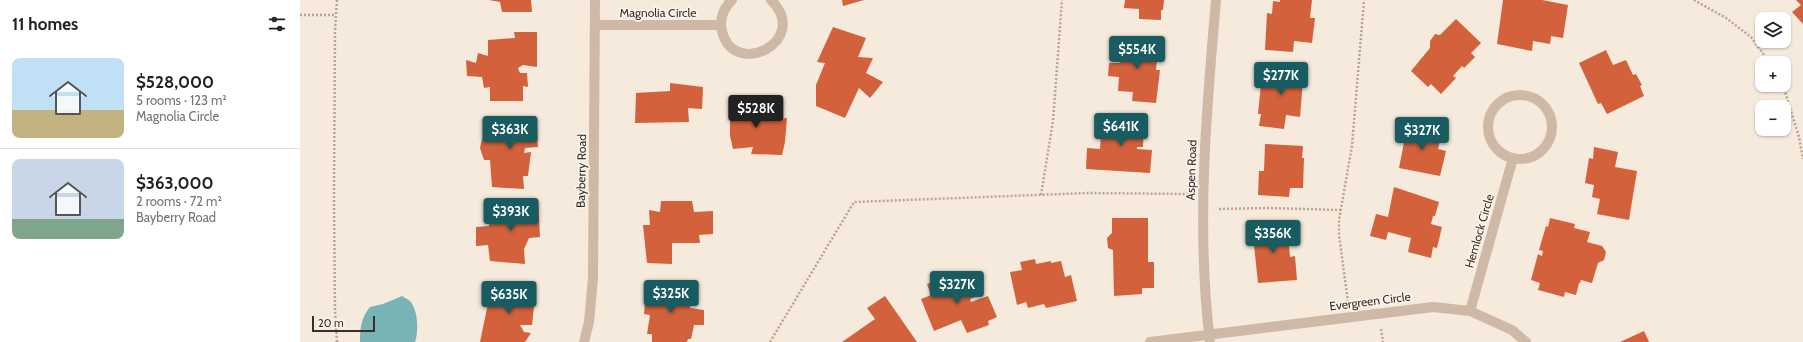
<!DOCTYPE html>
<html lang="en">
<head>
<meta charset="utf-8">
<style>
	:root { --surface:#fff; --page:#f6f6f6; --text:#222; --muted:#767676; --line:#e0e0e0; --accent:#185c61 }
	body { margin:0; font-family:Cabin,sans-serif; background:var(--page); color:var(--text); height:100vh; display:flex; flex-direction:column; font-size:15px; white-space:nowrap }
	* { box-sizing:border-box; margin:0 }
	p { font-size:13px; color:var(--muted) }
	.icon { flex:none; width:22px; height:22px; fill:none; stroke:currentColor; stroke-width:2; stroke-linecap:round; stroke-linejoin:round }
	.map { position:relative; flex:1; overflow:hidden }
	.details { display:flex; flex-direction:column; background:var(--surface); width:300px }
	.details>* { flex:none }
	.buttons { position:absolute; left:1455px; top:12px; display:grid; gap:8px }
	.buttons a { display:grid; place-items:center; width:36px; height:36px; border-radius:8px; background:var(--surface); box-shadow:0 1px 3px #0004; font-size:20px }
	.scale { position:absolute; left:12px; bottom:10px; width:63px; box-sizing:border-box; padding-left:4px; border:2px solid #3a2e28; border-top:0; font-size:11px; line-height:14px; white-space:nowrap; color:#3a2e28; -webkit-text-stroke:3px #fcf4ea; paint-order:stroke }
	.price { position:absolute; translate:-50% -34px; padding:0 9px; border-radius:4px; background:var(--accent); color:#fff; font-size:13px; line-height:26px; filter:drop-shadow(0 1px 2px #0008) }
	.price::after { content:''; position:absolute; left:50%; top:24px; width:12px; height:9px; margin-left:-6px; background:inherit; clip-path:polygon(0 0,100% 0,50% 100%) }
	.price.active { background:#222; color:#fff }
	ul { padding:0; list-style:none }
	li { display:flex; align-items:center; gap:12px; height:100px; padding:0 12px }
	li+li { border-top:1px solid var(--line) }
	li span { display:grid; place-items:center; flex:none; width:112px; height:80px; border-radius:8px; color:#555 }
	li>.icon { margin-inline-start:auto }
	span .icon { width:48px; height:48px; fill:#fffc; stroke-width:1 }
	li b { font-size:17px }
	h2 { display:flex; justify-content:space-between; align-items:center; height:48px; padding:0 12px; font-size:17px }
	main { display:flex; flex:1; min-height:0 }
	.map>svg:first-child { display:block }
	.water { fill:#78b3b6 }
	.building { fill:#d3613c }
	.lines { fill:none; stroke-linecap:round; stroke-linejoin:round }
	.path { stroke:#bba390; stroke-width:2.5; stroke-dasharray:2 2; stroke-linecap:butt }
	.street { stroke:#cfb9a6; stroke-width:10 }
	.labels { text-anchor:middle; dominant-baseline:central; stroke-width:3.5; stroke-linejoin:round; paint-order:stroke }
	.street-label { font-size:12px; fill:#3a2e28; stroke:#fcf4ea }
</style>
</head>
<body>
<main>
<section class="details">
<h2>11 homes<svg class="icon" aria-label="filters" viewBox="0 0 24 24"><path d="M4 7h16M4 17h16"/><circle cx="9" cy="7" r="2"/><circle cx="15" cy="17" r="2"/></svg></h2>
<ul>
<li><span style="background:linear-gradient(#bfe0f5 65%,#c2b280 0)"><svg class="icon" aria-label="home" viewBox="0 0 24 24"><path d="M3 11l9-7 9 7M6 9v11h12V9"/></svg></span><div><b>$528,000</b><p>5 rooms · 123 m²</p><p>Magnolia Circle</p></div></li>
<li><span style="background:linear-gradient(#c9d6e8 75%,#7fa58c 0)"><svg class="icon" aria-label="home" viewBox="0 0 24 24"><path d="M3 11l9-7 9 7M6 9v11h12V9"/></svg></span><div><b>$363,000</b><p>2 rooms · 72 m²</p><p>Bayberry Road</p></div></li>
</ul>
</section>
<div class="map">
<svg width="1503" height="342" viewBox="0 0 1503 342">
	<rect width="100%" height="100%" fill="#f5eadc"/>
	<path class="water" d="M102 296C104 298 108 299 110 301 118 310 119 331 115 342H60C60 328 61 318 70 307L83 304Z"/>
	<g class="building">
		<path d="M189 0H231L232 12H202L200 2Z"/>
		<path d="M542 0H564L543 6Z"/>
		<path d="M825 0H864L863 10H861V20L839 19V9L824 8Z"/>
		<path d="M980 0H1012L1010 18H1015L1012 43 994 41 993 52 965 50 967 13 972 14 973 1 980 2Z"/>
		<path d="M1203 0H1242L1268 5 1263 38 1251 36 1250 44 1233 41 1232 51 1197 44Z"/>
		<path d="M1496 0H1503V24L1492 12 1501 5Z"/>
		<path d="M1156 19 1181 43 1171 53 1175 57 1164 68 1162 66 1153 76 1156 78 1141 94 1131 84 1128 87 1111 71 1130 48V41L1135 34 1140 35Z"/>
		<path d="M533 27 566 38 558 57 573 58 566 73 583 82 570 98 559 88 545 118 516 106V85L525 63 517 62Z"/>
		<path d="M214 32H237V67L223 65 218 68 220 73H227L228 87 223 86V101H190V87L184 88 182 77 167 76 166 60 176 63 178 53 188 56V40L215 38Z"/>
		<path d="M822 39 855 41 854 58 857 59 856 70H860L856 103 832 101 833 92 818 91 819 77 808 76 809 63H820Z"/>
		<path d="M1306 50 1313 65 1326 60 1333 75 1336 74 1342 85 1340 86 1344 96 1307 114 1301 103 1298 104 1279 63Z"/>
		<path d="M971 64 1004 68 1000 117 986 115 984 129 959 126 961 114H958L961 84 968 85Z"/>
		<path d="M370 83 403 87 402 109 388 108 389 122 335 123 336 93 370 91Z"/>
		<path d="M430 100 455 102V109L471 108 468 120 487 118 485 142 482 155 451 154 453 147 433 149 430 136Z"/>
		<path d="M193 116H236L238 147 225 148 224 153 231 152 228 176H223L224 189 192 187 190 160H184L180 148 182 139H191Z"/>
		<path d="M802 116 844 119 843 147H837V149L852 150 850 173 786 169 787 148 800 149Z"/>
		<path d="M1108 122 1142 132 1138 149 1146 151 1140 176 1099 168Z"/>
		<path d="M965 144 1003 146 1002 158H1004L1003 188H990L989 197 958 195 959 171H964Z"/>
		<path d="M1294 147 1318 152 1315 167 1337 171 1329 220 1297 214 1300 199 1292 197 1294 185 1285 183 1289 158 1293 159Z"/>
		<path d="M1094 187 1139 202 1135 216H1133L1131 224 1142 227 1137 248 1133 247 1131 258 1108 252 1111 238 1088 232 1086 240 1070 236 1076 214 1088 217Z"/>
		<path d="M238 199 240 237 229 238 224 249 225 264 190 261 188 245 176 246V227L189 226V212L213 214 214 201Z"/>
		<path d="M361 201H392L394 212 413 211V234L399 235 400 243H372V264L347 263 343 225H350L349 210 360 212Z"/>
		<path d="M812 218H848V262H854V288H842V294L814 296 813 250 808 248 807 238 812 233Z"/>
		<path d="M1250 218 1275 224 1274 228 1290 232 1287 242 1302 246 1306 252 1304 260 1298 263 1292 283 1281 280 1280 283H1279L1276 295 1265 292 1264 297 1238 290 1240 283 1231 280 1238 254 1242 256 1243 251 1239 250 1246 226 1248 227Z"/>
		<path d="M987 223 990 257 995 256 997 280 958 283 952 226Z"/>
		<path d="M735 259 736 264 751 261V263L761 261 765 277 771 275 777 301 746 308 744 304 728 308 726 302 717 305 710 272 722 270 720 262Z"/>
		<path d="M669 275 677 296 670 299 671 302 688 296 697 317 688 321 689 325 667 333 661 320 634 331 621 299 631 295 627 284 644 278 646 284Z"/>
		<path d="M361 281 374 282V291L393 295 390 308 404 310V325H394L391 339H388L387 342H352V334H347L350 315 344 314 345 302 351 282Z"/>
		<path d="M214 285 236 287 232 325H220L224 332 231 333 225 342H180L191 289 211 294Z"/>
		<path d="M585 296 617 342H542L575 319 567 308Z"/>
		<path d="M1344 331 1349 342H1320Z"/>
	</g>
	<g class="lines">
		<g class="path">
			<path d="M37 0 35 31 34 198 35 311 37 342"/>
			<path d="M1394 0 1426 18 1451 37 1470 63"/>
			<path d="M0 15H36"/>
			<path d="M1483 85 1499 137 1503 159"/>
			<path d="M741 195 753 121 762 0"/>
			<path d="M919 209 968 208 1040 210"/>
			<path d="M1048 302 1039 235V220L1052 146 1064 0"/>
			<path d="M1081 329 1083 342"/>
			<path d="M470 342 554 202 788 193 888 194"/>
		</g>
		<g class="street">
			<path d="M432 0C423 9 419 19 422 31 433 80 512 41 471 0"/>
			<path d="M295 25H421"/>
			<circle cx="1220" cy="127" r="32"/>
			<path d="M1170 311 1213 158"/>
			<path d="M284 342 289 322 293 278 295 0"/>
			<path d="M850 342 1133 307 1170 311 1212 330 1226 342"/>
			<path d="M910 342C896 228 906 114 916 0"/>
		</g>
	</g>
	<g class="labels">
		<g class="street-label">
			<text x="358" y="12">Magnolia Circle</text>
			<text transform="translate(891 170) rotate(-88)">Aspen Road</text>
			<text transform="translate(281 171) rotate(-89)">Bayberry Road</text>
			<text transform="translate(1179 231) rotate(-74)">Hemlock Circle</text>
			<text transform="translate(1070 301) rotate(-7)">Evergreen Circle</text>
		</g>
	</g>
</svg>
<div class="buttons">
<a><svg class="icon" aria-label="layers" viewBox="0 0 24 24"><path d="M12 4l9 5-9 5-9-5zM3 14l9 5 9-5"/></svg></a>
<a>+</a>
<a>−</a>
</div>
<div class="scale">20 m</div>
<b class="price" style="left:837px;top:70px">$554K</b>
<b class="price" style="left:981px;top:96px">$277K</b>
<b class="price active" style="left:456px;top:129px">$528K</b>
<b class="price" style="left:821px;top:147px">$641K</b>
<b class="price" style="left:210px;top:150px">$363K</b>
<b class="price" style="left:1122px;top:151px">$327K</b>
<b class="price" style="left:211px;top:232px">$393K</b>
<b class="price" style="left:973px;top:254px">$356K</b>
<b class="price" style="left:657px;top:305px">$327K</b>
<b class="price" style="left:371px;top:314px">$325K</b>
<b class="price" style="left:209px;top:315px">$635K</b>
</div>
</main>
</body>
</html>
